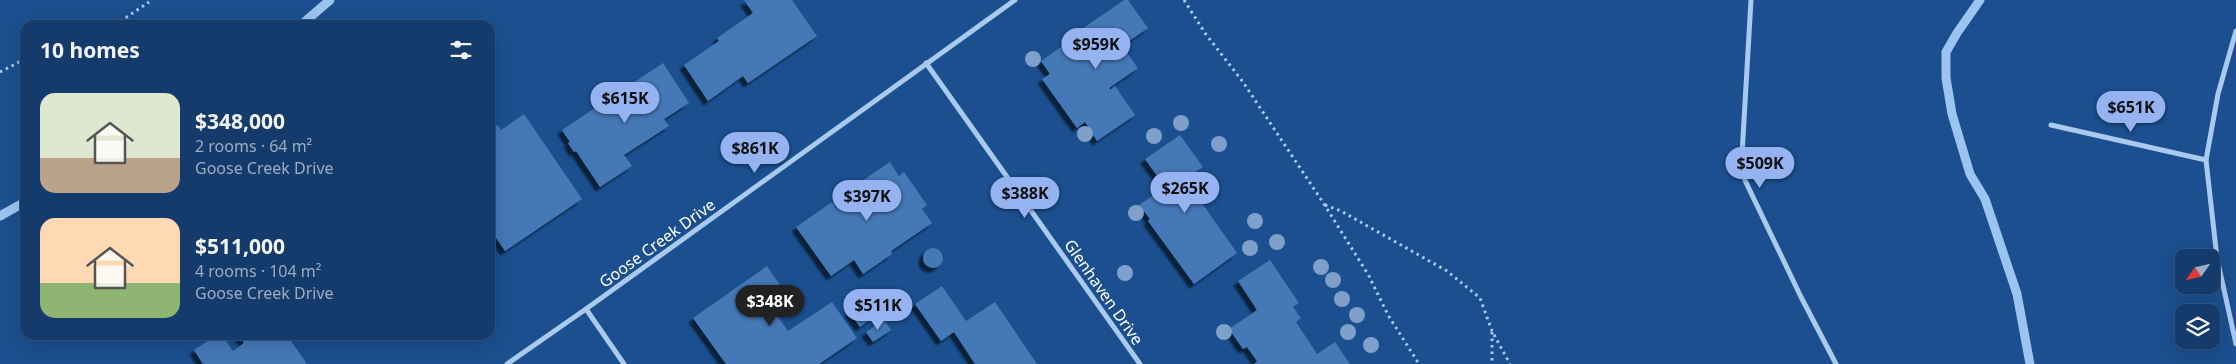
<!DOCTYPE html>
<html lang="en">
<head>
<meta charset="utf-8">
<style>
	:root { --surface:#143b6b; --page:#214673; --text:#f1f3f6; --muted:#9dadc1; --line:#33557e; --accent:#95b2f1 }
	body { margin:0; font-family:"Noto Sans",sans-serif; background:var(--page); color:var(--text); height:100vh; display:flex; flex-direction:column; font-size:19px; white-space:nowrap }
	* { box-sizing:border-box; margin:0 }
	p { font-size:16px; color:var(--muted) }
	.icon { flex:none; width:28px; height:28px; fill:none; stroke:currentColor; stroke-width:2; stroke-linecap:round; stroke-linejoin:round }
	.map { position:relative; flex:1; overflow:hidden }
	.panel { position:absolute; left:20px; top:20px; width:475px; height:320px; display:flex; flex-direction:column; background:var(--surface); border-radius:15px; box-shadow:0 5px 20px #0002,0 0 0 1px var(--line) }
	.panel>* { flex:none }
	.needle { width:32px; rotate:236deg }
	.buttons { position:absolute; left:2175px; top:249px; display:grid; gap:10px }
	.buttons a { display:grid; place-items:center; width:45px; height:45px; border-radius:10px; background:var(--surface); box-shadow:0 5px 20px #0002,0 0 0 1px var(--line); font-size:25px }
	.price { position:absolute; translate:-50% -42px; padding:0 11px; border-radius:18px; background:var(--accent); color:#111; font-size:16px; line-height:32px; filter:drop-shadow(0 1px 2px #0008) }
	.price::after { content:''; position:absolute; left:50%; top:30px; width:15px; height:11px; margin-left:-8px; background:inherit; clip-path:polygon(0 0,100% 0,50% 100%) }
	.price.on { background:#222; color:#fff }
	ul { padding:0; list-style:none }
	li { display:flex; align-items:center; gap:15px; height:125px; padding:0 20px }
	li span { display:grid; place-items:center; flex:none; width:140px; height:100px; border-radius:15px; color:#555 }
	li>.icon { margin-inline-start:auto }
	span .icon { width:60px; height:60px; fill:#fffc; stroke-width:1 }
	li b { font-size:21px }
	h2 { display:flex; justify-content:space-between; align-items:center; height:60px; padding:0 20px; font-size:21px }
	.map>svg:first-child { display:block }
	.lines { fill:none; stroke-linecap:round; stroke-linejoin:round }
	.stream { stroke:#9cc4f0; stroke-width:9 }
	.building { fill:#4478b7; filter:url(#shadow) }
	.path { stroke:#a9c9ee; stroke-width:3; stroke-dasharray:2.5 4; stroke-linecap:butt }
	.minor { stroke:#a9c9ee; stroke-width:5 }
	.tree { fill:#7ea0ca }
	.labels { text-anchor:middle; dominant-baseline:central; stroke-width:5; stroke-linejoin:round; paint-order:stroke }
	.street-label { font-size:16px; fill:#fff; stroke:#1b4f8f }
</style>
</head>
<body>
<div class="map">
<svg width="2236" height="364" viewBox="0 0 2236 364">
	<defs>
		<filter id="shadow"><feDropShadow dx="-4.5" dy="4.5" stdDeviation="1" flood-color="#0009"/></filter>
	</defs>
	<rect width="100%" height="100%" fill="#1b4f8f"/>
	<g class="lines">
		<g class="stream">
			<path d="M1980 0 1957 33 1946 52V78L1952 114 1970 174 1985 199 2017 294 2030 364"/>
			<path d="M301 25 330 0"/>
			<path d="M0 216 25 202"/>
		</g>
	</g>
	<g class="building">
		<path d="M744 0H792L817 36 748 83 743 76 708 101 684 65 719 41 717 38 753 13Z"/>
		<path d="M1124 0H1128L1148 28 1122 46 1138 68 1109 88 1110 90 1115 86 1135 115 1097 141 1085 122 1077 128 1042 79 1050 74 1041 61 1068 42 1066 40Z"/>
		<path d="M663 63 689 103 664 119 669 126 624 155 632 166 600 187 576 151 574 152 568 143 570 142 562 130Z"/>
		<path d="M524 114 582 199 505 251 490 229V130L498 125 501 130Z"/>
		<path d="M1180 135 1203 167 1185 179 1237 253 1194 284 1148 221 1150 219 1139 205 1165 187 1145 159Z"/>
		<path d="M890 162 899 176 904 172 927 205 922 209 932 223 891 251 892 254 863 274 854 260 831 276 796 227 832 202 836 208 851 197 847 191Z"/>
		<circle cx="933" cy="258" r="10"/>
		<path d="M1270 260 1299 303 1293 307 1301 318 1296 322 1317 354 1335 342 1350 364H1254L1257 361 1247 347 1243 349 1229 329 1257 310 1238 281Z"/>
		<path d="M767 266 790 300 774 311 788 331 832 302 857 338 819 364H726L693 318Z"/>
		<path d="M942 286 966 321 995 302 1037 364H975L954 332 941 341 915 304Z"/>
		<path d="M862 303 872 318 860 327 849 312Z"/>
		<path d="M884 320 891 330 873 342 866 332Z"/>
		<path d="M217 335H222L233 351 244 343 239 335H287L307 364H203L194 350Z"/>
	</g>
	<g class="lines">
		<g class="path">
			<path d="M1184 0 1205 33 1243 82 1324 204 1369 276 1388 315 1419 364"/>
			<path d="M115 25 149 2"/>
			<path d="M0 72 25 59"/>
			<path d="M1325 205 1341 211 1447 271 1480 298 1492 331 1510 364"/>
			<path d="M1492 332V364"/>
		</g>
		<g class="minor">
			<path d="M1751 0 1741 172 1801 297 1836 364"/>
			<path d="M2236 31 2218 94 2206 160 2217 258 2236 344"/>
			<path d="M926 63 1140 364"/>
			<path d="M2051 125 2206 160"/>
			<path d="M586 309 624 364"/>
			<path d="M507 364 586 309 1015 0"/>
		</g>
	</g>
	<g class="tree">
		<circle cx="1033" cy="59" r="8"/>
		<circle cx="1181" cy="123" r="8"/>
		<circle cx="1085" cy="134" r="8"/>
		<circle cx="1154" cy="136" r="8"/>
		<circle cx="1219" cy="144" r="8"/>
		<circle cx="1136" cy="213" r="8"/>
		<circle cx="1255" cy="221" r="8"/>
		<circle cx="1277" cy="242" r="8"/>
		<circle cx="1250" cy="248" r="8"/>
		<circle cx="1321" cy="267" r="8"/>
		<circle cx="1125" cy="273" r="8"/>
		<circle cx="1333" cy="280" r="8"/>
		<circle cx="1342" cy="299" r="8"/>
		<circle cx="1357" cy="315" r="8"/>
		<circle cx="1224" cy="332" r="8"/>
		<circle cx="1348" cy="332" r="8"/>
		<circle cx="1371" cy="345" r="8"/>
	</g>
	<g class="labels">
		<g class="street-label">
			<text transform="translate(657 243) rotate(-36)">Goose Creek Drive</text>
			<text transform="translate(1104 292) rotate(55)">Glenhaven Drive</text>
		</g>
	</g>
</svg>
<div class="buttons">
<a><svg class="needle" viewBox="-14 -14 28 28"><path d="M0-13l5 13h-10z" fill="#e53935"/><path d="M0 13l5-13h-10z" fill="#9dadc1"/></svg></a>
<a><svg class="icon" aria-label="layers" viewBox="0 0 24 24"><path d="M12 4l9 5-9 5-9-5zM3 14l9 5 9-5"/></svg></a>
</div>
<b class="price" style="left:1096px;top:70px">$959K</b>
<b class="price" style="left:625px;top:124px">$615K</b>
<b class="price" style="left:2131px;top:133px">$651K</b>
<b class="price" style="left:755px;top:174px">$861K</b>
<b class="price" style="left:1760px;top:189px">$509K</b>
<b class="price" style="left:1185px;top:214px">$265K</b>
<b class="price" style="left:1025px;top:219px">$388K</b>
<b class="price" style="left:867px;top:222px">$397K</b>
<b class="price on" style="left:770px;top:327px">$348K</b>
<b class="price" style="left:878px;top:331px">$511K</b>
<section class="panel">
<h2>10 homes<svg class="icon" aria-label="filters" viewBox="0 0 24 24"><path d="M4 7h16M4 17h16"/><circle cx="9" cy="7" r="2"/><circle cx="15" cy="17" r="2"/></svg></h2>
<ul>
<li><span style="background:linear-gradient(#dfe7d0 65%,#b9a48a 0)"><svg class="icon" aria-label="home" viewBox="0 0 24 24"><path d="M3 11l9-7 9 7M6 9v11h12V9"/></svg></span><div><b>$348,000</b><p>2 rooms · 64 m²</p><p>Goose Creek Drive</p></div></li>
<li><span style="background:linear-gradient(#ffd9b3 65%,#8fb573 0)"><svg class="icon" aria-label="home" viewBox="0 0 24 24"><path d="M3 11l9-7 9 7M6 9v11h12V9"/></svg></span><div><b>$511,000</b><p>4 rooms · 104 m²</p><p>Goose Creek Drive</p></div></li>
</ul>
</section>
</div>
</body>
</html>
